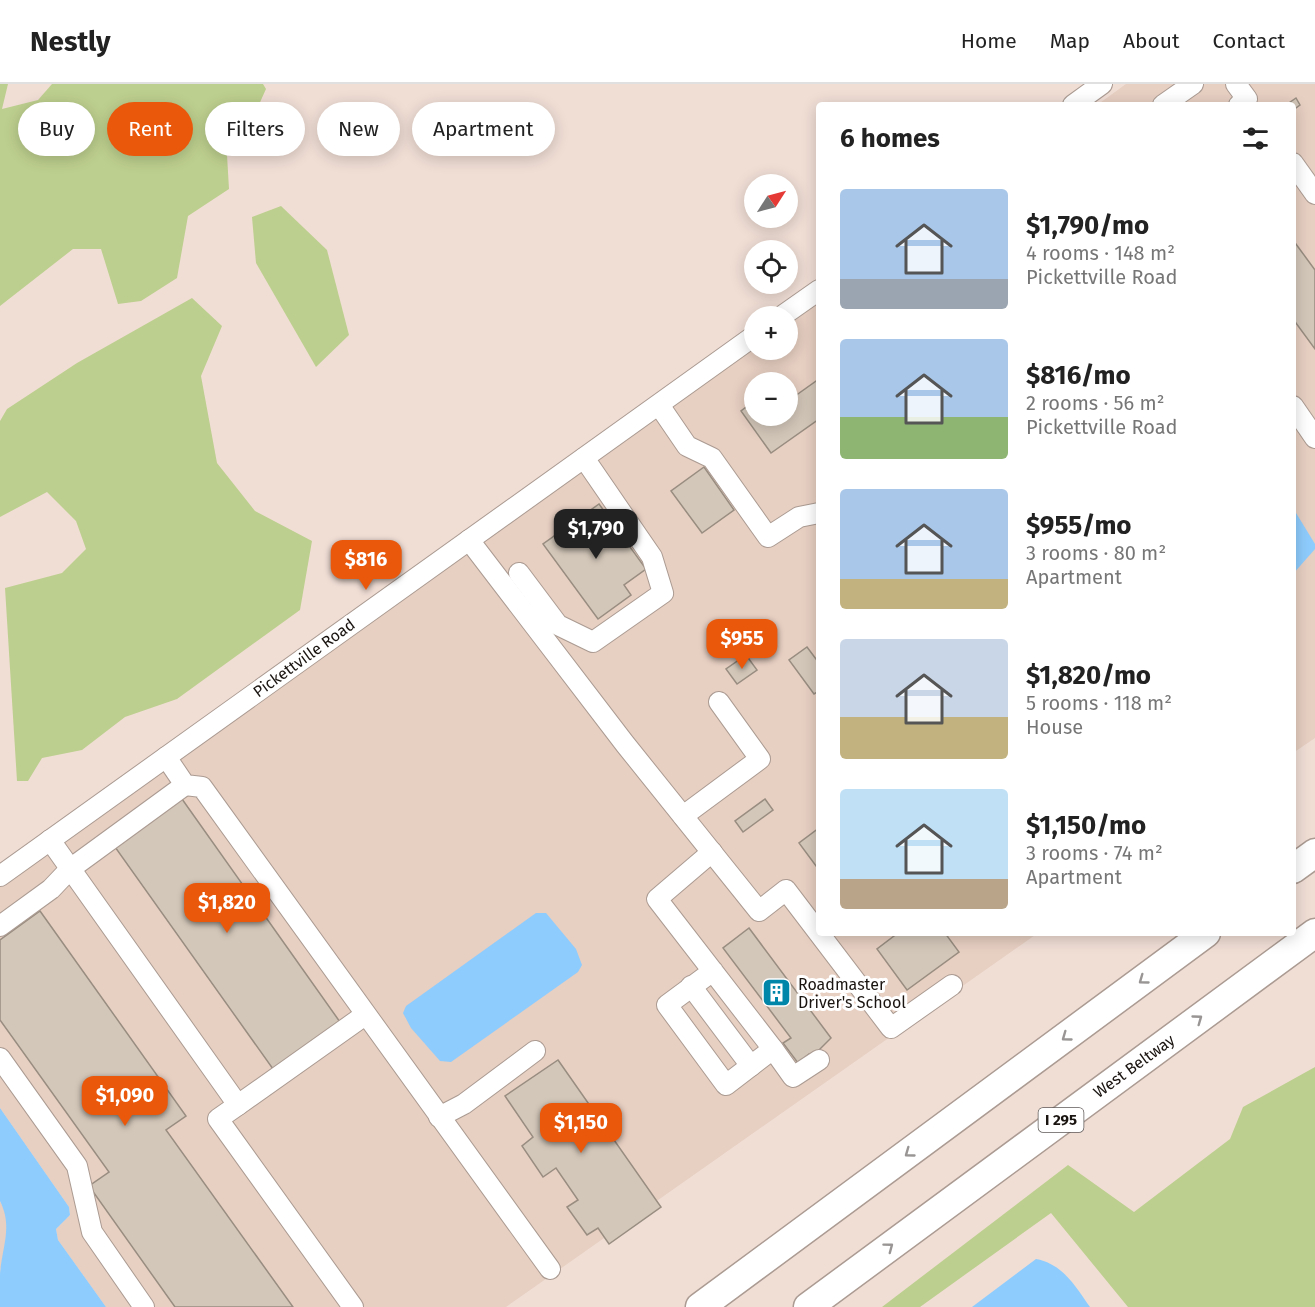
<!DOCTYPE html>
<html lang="en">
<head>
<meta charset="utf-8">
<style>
	:root { --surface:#fff; --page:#f6f6f6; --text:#222; --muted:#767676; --line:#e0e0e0; --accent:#ea580c }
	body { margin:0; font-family:"Fira Sans",sans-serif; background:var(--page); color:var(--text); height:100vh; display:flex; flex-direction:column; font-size:22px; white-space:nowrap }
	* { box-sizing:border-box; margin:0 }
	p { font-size:20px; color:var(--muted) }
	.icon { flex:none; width:33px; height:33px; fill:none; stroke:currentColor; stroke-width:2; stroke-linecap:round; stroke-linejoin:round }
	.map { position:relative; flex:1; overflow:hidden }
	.side { position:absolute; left:816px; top:18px; width:480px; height:834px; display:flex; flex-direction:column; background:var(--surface); border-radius:6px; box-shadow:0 3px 15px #0003 }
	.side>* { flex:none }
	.banner { position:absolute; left:18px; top:18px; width:570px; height:54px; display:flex; gap:12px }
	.needle { width:39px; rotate:54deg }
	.tools { position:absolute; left:744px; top:90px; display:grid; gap:12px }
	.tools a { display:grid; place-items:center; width:54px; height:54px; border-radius:50%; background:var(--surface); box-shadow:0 3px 15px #0003; font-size:30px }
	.price { position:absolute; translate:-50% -51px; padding:0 14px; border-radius:12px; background:var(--accent); color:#fff; font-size:20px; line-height:39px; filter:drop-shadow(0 2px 3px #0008) }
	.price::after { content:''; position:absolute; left:50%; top:36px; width:18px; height:14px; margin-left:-9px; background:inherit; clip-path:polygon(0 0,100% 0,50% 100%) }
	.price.current { background:#222; color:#fff }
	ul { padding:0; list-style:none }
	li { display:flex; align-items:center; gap:18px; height:150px; padding:0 24px }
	li span { display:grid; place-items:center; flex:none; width:168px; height:120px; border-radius:6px; color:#555 }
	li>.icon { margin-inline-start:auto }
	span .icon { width:72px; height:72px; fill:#fffc; stroke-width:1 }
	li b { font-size:26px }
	h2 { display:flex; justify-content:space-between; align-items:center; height:72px; padding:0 24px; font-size:26px }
	.tag { padding:0 21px; border-radius:27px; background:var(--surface); box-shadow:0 3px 15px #0003; font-size:21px; line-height:54px }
	.tag.current { background:var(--accent); color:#fff }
	header { display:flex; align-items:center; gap:36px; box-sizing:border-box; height:84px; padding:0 30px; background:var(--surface); border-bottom:2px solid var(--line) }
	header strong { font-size:28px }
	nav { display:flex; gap:33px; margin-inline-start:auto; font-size:21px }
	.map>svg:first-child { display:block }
	.built { fill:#e7cfc2; fill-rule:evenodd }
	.green { fill:#bdcf8e }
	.water { fill:#8eccfd }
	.building { fill:#d3c7b9; stroke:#988d80; stroke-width:1.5 }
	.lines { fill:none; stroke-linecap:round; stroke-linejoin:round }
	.minor-casing { stroke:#ab9b92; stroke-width:22 }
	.highway-casing { stroke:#ab9b92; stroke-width:31 }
	.minor { stroke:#fff; stroke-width:20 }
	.highway { stroke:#fff; stroke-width:28 }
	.oneway { stroke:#989594 }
	.labels { text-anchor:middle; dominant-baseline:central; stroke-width:6; stroke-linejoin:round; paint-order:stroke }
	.shield { fill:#fff; stroke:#5f5a58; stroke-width:1.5 }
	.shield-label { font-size:15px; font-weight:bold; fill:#1a1411 }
	.street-label { font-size:16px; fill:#1a1411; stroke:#fff }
	.poi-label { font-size:16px; fill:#1a1411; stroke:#fff; text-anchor:start }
</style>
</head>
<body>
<header>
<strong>Nestly</strong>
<nav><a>Home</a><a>Map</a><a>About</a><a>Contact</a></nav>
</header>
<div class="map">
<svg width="1315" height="1223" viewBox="0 0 1315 1223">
	<rect width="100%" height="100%" fill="#f0ded5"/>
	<g class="built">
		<path d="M1126 0H1315V654L1293 669V21H1097Z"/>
		<path d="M819 219V849H1038L506 1223H106L58 1156 56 1145 70 1131 69 1123 0 1024V803L754 265 788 266V241ZM754 298H788V332H754Z"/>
		<path d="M0 1117 7 1131V1149L0 1189Z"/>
	</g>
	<g class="green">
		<path d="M0 0H8L2 25 38 16 52 0H263L266 5 257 25 226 54 229 105 188 132 177 194 141 217 118 220 101 165H73L0 222Z"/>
		<path d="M281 122 327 166 349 251 316 283 256 179 252 133Z"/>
		<path d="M192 214 222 242 201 292 217 379 255 427 312 457 300 526 177 615 125 633 82 666 42 674 28 697H17L5 504 62 489 86 465 76 437 47 408 0 433V337L7 325 77 279Z"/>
		<path d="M1315 983V1223H1128L1051 1129 920 1223H882L1068 1081 1134 1128 1230 1055 1243 1023Z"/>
	</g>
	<g class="water">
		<path d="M1293 424 1315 460V465L1293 490Z"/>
		<path d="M536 829H546L576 865 582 881 578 888 451 978 440 977 411 944 403 929 406 922Z"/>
		<path d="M0 1024 69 1123 70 1131 56 1145 58 1156 106 1223H0C0 1212 0 1201 0 1190 2 1163 13 1143 0 1117Z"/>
		<path d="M1036 1175C1063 1180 1075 1202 1090 1223H972Z"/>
	</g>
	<g class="building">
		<path d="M1296 14 1300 21 1293 26V21H1286Z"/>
		<path d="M1293 156 1315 186V265L1293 235Z"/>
		<path d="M819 295V335L771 369 741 327 754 317V332H788V303L795 312Z"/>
		<path d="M704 383 734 426 702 449 671 407Z"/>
		<path d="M599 420 646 485 624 501 631 511 598 535 543 460Z"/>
		<path d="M807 563 819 579V607L814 610 789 576Z"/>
		<path d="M746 571 757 586 737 600 726 585Z"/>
		<path d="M182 715 340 938 273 985 115 763Z"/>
		<path d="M765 715 773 726 743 748 735 737Z"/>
		<path d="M819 744V786L799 759Z"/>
		<path d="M40 827 186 1032 166 1046 293 1223H175L89 1102 109 1088 0 936V856Z"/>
		<path d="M749 844 831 954 812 973 809 970 798 979 783 959 791 954 723 864Z"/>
		<path d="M898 849H945L959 868 907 906 877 865Z"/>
		<path d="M558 976 661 1123 609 1160 598 1144 587 1151 567 1123 578 1116 556 1084 543 1093 522 1062 533 1053 505 1012Z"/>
	</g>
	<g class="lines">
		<defs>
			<g id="minor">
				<path d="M1236 0 1247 15 1239 21"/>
				<path d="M1073 21 1102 0"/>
				<path d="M1163 21 1193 0"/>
				<path d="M1293 79 1315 110"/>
				<path d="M782 232 819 206"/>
				<path d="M659 321 687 362 712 374 768 453 799 433 819 429"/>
				<path d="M1293 322 1315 354"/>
				<path d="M469 456 625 660 759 827 786 806 891 944 952 901"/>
				<path d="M519 489 558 541 593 558 663 509 652 473 584 374"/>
				<path d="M166 673 185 701 202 703 550 1185"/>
				<path d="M683 732 760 675 719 618"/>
				<path d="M50 756 238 1021 218 1035 353 1223"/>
				<path d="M712 768 657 815 773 965 726 1001 667 921 713 887"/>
				<path d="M0 792 754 252"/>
				<path d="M0 842 51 805 70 785 185 701"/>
				<path d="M691 902 751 982"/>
				<path d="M773 965 793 993 819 976"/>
				<path d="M0 974 77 1082 92 1148 144 1223"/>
				<path d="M238 1021 365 931"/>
				<path d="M439 1033 464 1020 535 967"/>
			</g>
			<g id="highway">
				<path d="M1293 785 1315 769"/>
				<path d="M700 1223 1206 849"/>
				<path d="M808 1223 1315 849"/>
			</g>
		</defs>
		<use href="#minor" class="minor-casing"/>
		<use href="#highway" class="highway-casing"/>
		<use href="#minor" class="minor"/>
		<use href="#highway" class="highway"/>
	</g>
	<defs><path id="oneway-chevron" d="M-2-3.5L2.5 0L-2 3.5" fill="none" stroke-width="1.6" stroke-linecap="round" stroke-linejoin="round" transform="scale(1.5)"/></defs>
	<g class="oneway">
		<use href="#oneway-chevron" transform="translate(1143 896) rotate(144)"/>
		<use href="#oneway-chevron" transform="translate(1198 935) rotate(-36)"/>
		<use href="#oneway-chevron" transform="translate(1066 953) rotate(144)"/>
		<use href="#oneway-chevron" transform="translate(909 1069) rotate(144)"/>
		<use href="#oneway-chevron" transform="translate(889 1163) rotate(-37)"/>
	</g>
	<defs>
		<symbol id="building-square" viewBox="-11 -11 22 22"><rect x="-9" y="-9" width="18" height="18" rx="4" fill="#0086a8" stroke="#fff"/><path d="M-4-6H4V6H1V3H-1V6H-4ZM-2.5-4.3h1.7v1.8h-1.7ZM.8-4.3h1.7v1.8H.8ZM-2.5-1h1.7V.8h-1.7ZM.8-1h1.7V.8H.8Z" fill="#fff"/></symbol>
	</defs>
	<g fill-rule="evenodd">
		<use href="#building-square" x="760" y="892" width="33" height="33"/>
	</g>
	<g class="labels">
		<rect class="shield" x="1038.5" y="1024" width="45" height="24" rx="4.5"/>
		<g class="shield-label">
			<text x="1061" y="1036">I 295</text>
		</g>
		<g class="street-label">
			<text transform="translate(304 574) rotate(-36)">Pickettville Road</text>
			<text transform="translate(1134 982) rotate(-36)">West Beltway</text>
		</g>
		<g class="poi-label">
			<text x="798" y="900">Roadmaster<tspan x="798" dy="18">Driver's School</tspan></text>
		</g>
	</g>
</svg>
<div class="tools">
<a><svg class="needle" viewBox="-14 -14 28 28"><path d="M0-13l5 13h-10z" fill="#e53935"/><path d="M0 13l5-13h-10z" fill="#767676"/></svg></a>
<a><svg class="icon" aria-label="locate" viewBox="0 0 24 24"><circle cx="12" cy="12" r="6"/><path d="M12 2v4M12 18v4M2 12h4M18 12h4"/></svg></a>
<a>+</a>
<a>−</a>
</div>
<b class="price current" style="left:596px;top:476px">$1,790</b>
<b class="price" style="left:366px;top:507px">$816</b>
<b class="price" style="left:742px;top:586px">$955</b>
<b class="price" style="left:227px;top:850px">$1,820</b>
<b class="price" style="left:125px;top:1043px">$1,090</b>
<b class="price" style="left:581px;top:1070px">$1,150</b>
<div class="banner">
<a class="tag">Buy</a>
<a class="tag current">Rent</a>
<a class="tag">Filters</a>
<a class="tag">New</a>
<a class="tag">Apartment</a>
</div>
<section class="side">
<h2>6 homes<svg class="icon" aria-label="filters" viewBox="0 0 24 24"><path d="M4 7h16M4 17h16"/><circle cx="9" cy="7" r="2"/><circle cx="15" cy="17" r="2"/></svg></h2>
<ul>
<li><span style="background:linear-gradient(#a9c7e8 75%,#9aa5b1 0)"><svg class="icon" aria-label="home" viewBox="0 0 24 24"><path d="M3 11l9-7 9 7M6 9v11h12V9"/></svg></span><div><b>$1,790/mo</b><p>4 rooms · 148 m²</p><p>Pickettville Road</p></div></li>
<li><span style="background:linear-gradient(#a9c7e8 65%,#8fb573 0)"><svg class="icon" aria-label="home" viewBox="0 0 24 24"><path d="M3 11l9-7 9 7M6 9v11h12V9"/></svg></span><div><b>$816/mo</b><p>2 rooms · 56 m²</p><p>Pickettville Road</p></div></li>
<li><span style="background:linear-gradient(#a9c7e8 75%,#c2b280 0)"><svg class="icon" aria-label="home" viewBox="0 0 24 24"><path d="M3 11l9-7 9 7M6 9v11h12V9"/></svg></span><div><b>$955/mo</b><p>3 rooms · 80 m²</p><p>Apartment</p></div></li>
<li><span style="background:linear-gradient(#c9d6e8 65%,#c2b280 0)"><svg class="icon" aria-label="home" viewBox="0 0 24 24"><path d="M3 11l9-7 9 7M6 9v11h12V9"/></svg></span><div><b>$1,820/mo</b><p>5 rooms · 118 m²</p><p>House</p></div></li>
<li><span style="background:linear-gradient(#bfe0f5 75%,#b9a48a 0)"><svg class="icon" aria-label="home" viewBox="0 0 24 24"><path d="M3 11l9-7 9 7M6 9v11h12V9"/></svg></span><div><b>$1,150/mo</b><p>3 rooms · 74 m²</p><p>Apartment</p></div></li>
</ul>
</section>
</div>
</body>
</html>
